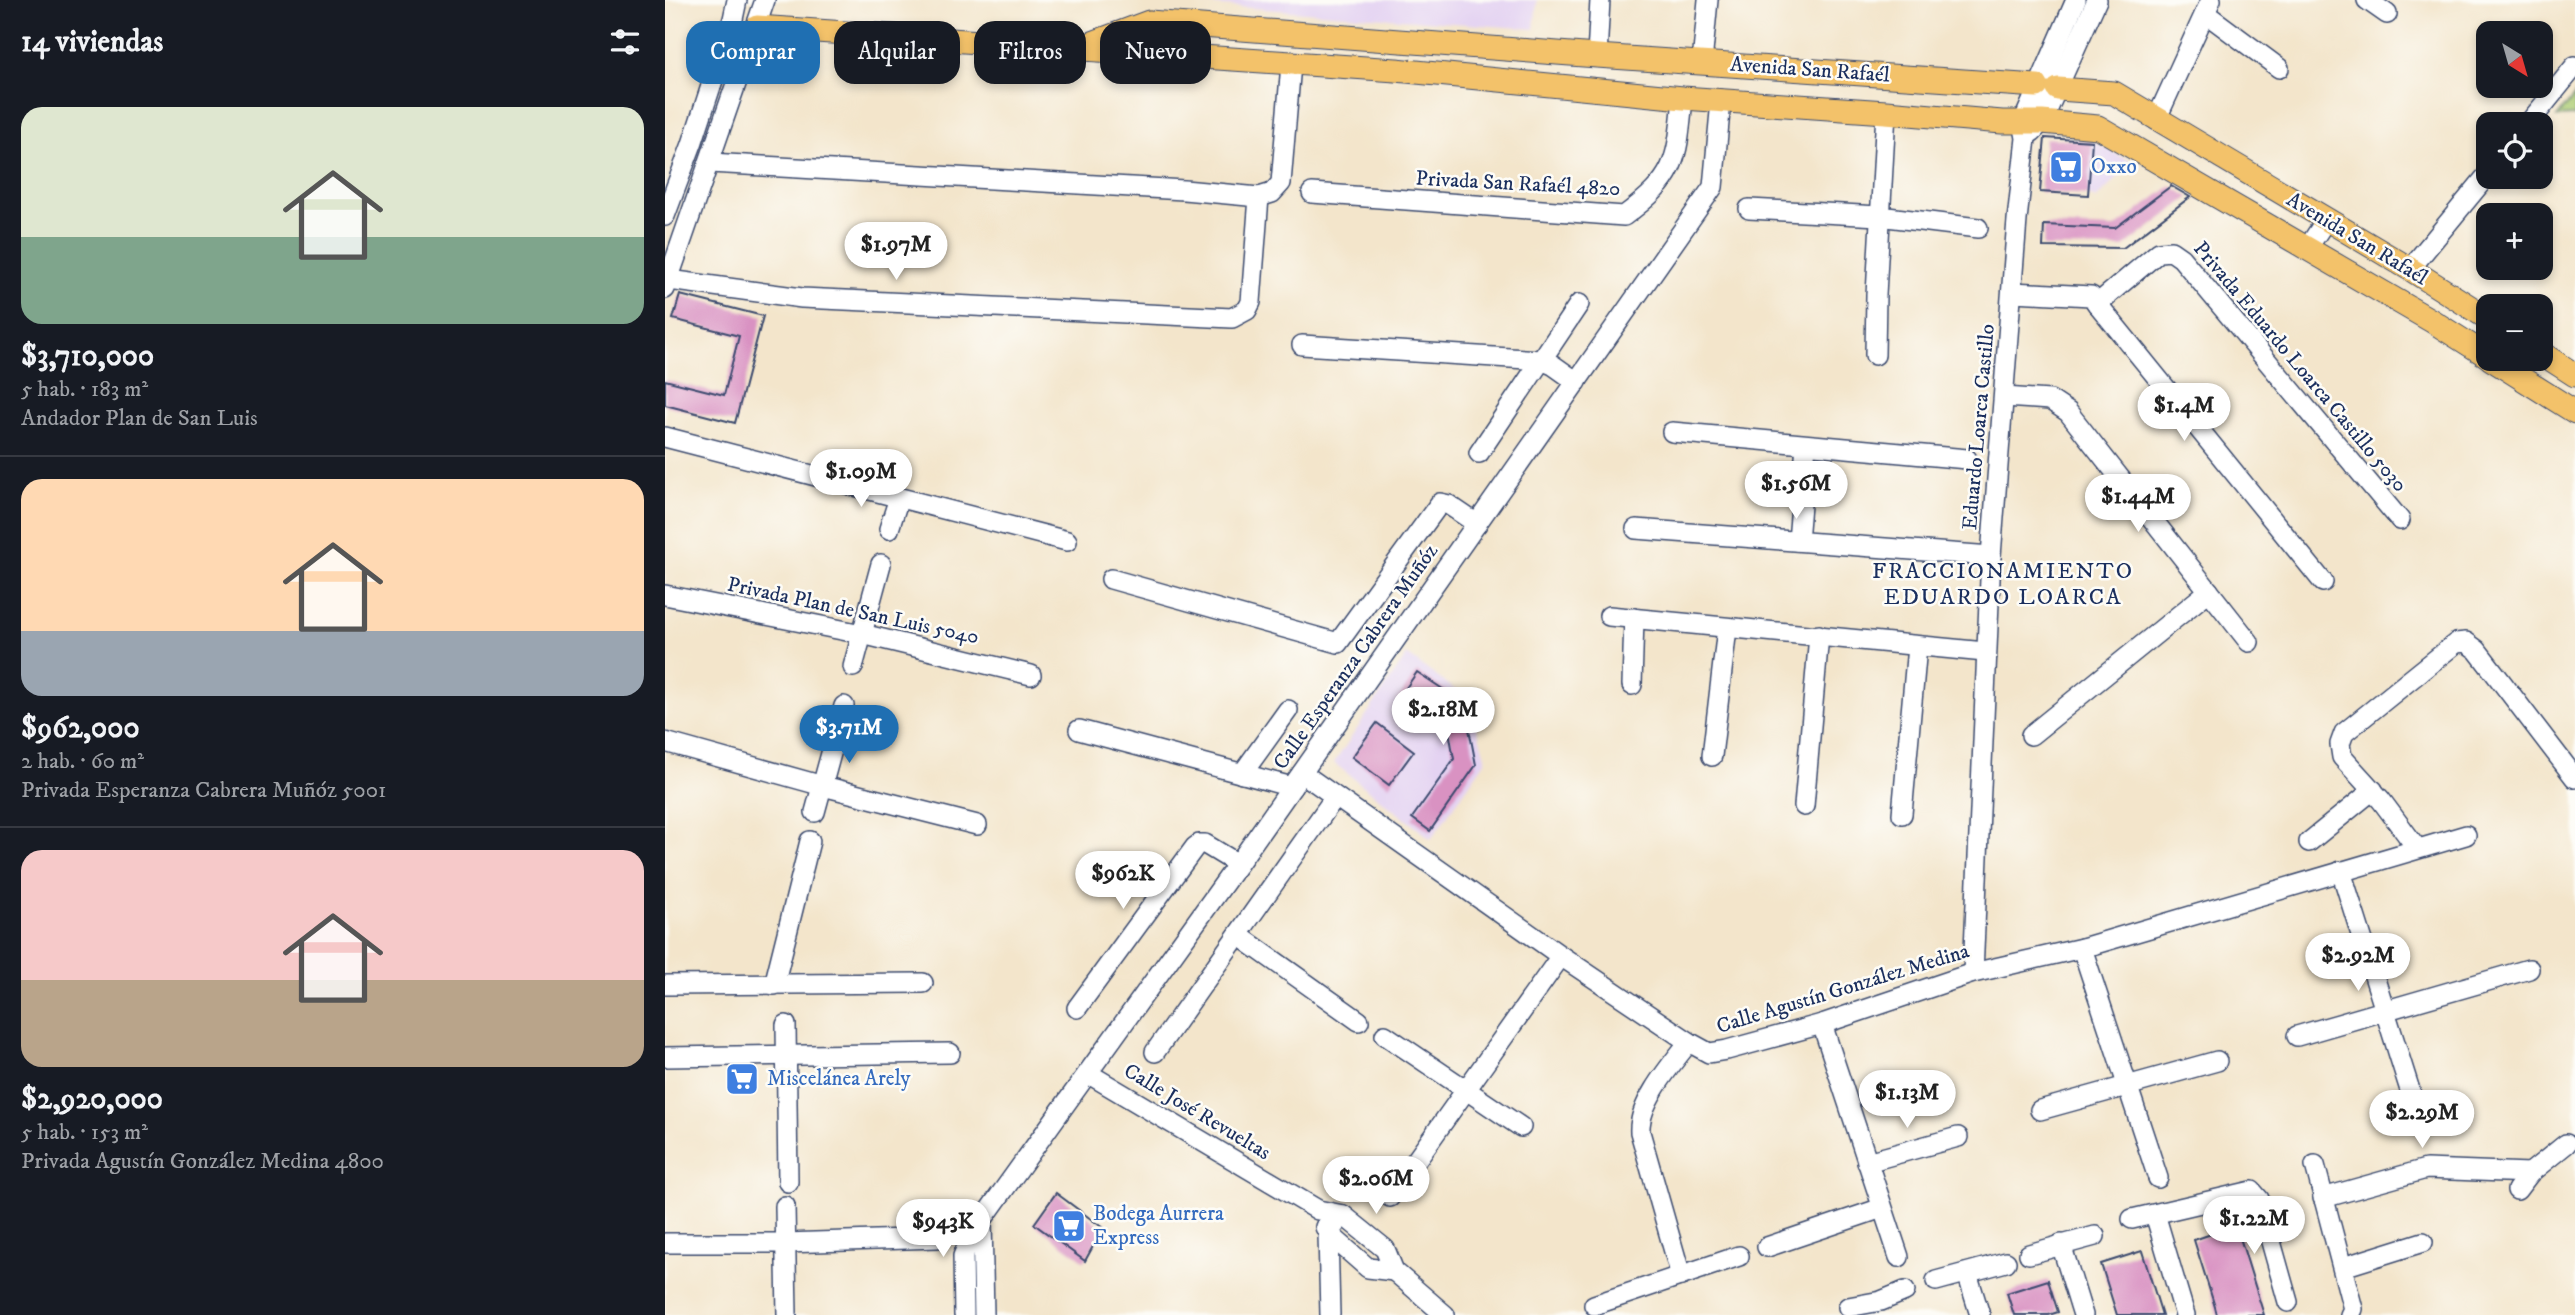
<!DOCTYPE html>
<html lang="es">
<head>
<meta charset="utf-8">
<style>
	:root { --surface:#171b24; --page:#20242c; --text:#f1f3f6; --muted:#9ea1a6; --line:#363941; --accent:#1f6fb2 }
	body { margin:0; font-family:"IM FELL DW Pica",serif; background:var(--page); color:var(--text); height:100vh; display:flex; flex-direction:column; font-size:26px; white-space:nowrap }
	* { box-sizing:border-box; margin:0 }
	p { font-size:23px; color:var(--muted) }
	.icon { flex:none; width:38px; height:38px; fill:none; stroke:currentColor; stroke-width:2; stroke-linecap:round; stroke-linejoin:round }
	.map { position:relative; flex:1; overflow:hidden }
	.panel { display:flex; flex-direction:column; background:var(--surface); width:665px }
	.panel>* { flex:none }
	.guide { position:absolute; left:21px; top:21px; width:665px; height:63px; display:flex; gap:14px }
	.needle { width:46px; rotate:143deg }
	.tools { position:absolute; left:1811px; top:21px; display:grid; gap:14px }
	.tools a { display:grid; place-items:center; width:77px; height:77px; border-radius:14px; background:var(--surface); box-shadow:0 4px 10px #0003; font-size:35px }
	.price { position:absolute; translate:-50% -60px; padding:0 16px; border-radius:24px; background:#fff; color:#222; font-size:23px; line-height:46px; filter:drop-shadow(0 2px 4px #0008) }
	.price::after { content:''; position:absolute; left:50%; top:42px; width:21px; height:16px; margin-left:-10px; background:inherit; clip-path:polygon(0 0,100% 0,50% 100%) }
	.price.active { background:var(--accent); color:#fff }
	ul { padding:0; list-style:none }
	li { display:grid; align-content:center; gap:14px; height:371px; padding:0 21px }
	li+li { border-top:2px solid var(--line) }
	li span { display:grid; place-items:center; height:217px; border-radius:21px; color:#555 }
	li>.icon { margin-inline-start:auto }
	span .icon { width:126px; height:126px; fill:#fffc; stroke-width:1 }
	li b { font-size:30px }
	h2 { display:flex; justify-content:space-between; align-items:center; height:84px; padding:0 21px; font-size:30px }
	.chip { padding:0 24px; border-radius:21px; background:var(--surface); box-shadow:0 4px 10px #0003; font-size:24px; line-height:63px }
	.chip.active { background:var(--accent); color:#fff }
	main { display:flex; flex:1; min-height:0 }
	.map>svg:first-child { display:block }
	.built { fill:#e4d3f2 }
	.green { fill:#aecd74; stroke:#647e69; stroke-width:2 }
	.building { fill:#d992c2 }
	.lines { fill:none; stroke-linecap:round; stroke-linejoin:round }
	.minor-casing { stroke:#3b4a6e; stroke-width:22 }
	.major-casing { stroke:#3b4a6e; stroke-width:25 }
	.minor { stroke:#fff; stroke-width:19 }
	.major { stroke:#f3c26a; stroke-width:23 }
	.labels { text-anchor:middle; dominant-baseline:central; stroke-width:5; stroke-linejoin:round; paint-order:stroke }
	.street-label { font-size:21px; fill:#1b2f5e; stroke:#fdfcf7 }
	.shop-label { font-size:21px; fill:#366cbe; stroke:#fdfcf7; text-anchor:start }
	.neighbourhood-label { font-size:23px; letter-spacing:2px; fill:#1b2f5e; stroke:#fdfcf7 }
</style>
</head>
<body>
<main>
<section class="panel">
<h2>14 viviendas<svg class="icon" aria-label="filters" viewBox="0 0 24 24"><path d="M4 7h16M4 17h16"/><circle cx="9" cy="7" r="2"/><circle cx="15" cy="17" r="2"/></svg></h2>
<ul>
<li><span style="background:linear-gradient(#dfe7d0 60%,#7fa58c 0)"><svg class="icon" aria-label="home" viewBox="0 0 24 24"><path d="M3 11l9-7 9 7M6 9v11h12V9"/></svg></span><div><b>$3,710,000</b><p>5 hab. · 183 m²</p><p>Andador Plan de San Luis</p></div></li>
<li><span style="background:linear-gradient(#ffd9b3 70%,#9aa5b1 0)"><svg class="icon" aria-label="home" viewBox="0 0 24 24"><path d="M3 11l9-7 9 7M6 9v11h12V9"/></svg></span><div><b>$962,000</b><p>2 hab. · 60 m²</p><p>Privada Esperanza Cabrera Muñóz 5001</p></div></li>
<li><span style="background:linear-gradient(#f6c9c9 60%,#b9a48a 0)"><svg class="icon" aria-label="home" viewBox="0 0 24 24"><path d="M3 11l9-7 9 7M6 9v11h12V9"/></svg></span><div><b>$2,920,000</b><p>5 hab. · 153 m²</p><p>Privada Agustín González Medina 4800</p></div></li>
</ul>
</section>
<div class="map">
<svg width="1910" height="1315" viewBox="0 0 1910 1315">
	<rect width="100%" height="100%" fill="#fdfcf7"/>
	<filter id="ink" filterUnits="userSpaceOnUse"><feTurbulence type="fractalNoise" baseFrequency=".0143" numOctaves="2"/><feDisplacementMap in="SourceGraphic" scale="14" xChannelSelector="R" yChannelSelector="G"/><feConvolveMatrix kernelMatrix="1 2 1 2 8 2 1 2 1" color-interpolation-filters="sRGB"/></filter>
	<filter id="wash" filterUnits="userSpaceOnUse"><feTurbulence type="fractalNoise" baseFrequency=".00686" numOctaves="4" result="noise"/><feDisplacementMap in="SourceGraphic" scale="28" xChannelSelector="R" yChannelSelector="G"/><feGaussianBlur stdDeviation="1.57" result="paint"/><feColorMatrix in="noise" values="0 0 0 0 0 0 0 0 0 0 0 0 0 0 0 0 0 1.4 0 .05"/><feComposite in="paint" operator="in"/></filter>
	<g filter="url(#wash)">
		<rect width="100%" height="100%" fill="#f3e5cb"/>
		<g class="built">
			<path d="M503 0H872L869 29 503 2Z"/>
			<path d="M1427 141 1468 163 1431 199 1423 195Z"/>
			<path d="M742 655 804 700 821 760 766 839 669 763Z"/>
		</g>
		<path class="green" d="M1910 95V116L1892 117Z"/>
		<g id="blocks">
			<g class="building">
				<path d="M1380 138 1427 141 1423 195 1375 192Z"/>
				<path d="M1506 186 1525 197 1458 248 1378 247 1379 225 1450 228Z"/>
				<path d="M15 295 98 316 70 423 0 405V380L59 395 74 336 8 319Z"/>
				<path d="M752 672 799 703 811 765 765 831 747 818 789 759 781 714 756 697 747 712 732 701Z"/>
				<path d="M712 723 749 751 724 785 687 757Z"/>
				<path d="M391 1193 438 1228 420 1261 369 1224Z"/>
				<path d="M1568 1215 1590 1286 1599 1315H1552L1550 1307 1529 1240 1555 1231 1552 1220Z"/>
				<path d="M1477 1251 1497 1315H1452L1436 1264Z"/>
				<path d="M1383 1280 1393 1312 1384 1315H1349L1342 1293Z"/>
			</g>
		</g>
	</g>
	<g filter="url(#ink)">
		<use href="#blocks" fill-opacity="0" stroke="#3b4a6e" stroke-width="2"/>
		<g class="lines">
			<defs>
				<g id="minor">
					<path d="M1702 0 1722 14"/>
					<path d="M1540 13 1614 68"/>
					<path d="M932 56 935 0"/>
					<path d="M1037 63 1043 0"/>
					<path d="M1491 120 1546 0"/>
					<path d="M1863 124 1910 66"/>
					<path d="M1367 132 1377 122 1432 0"/>
					<path d="M45 163 519 190 594 197 607 193 616 183 626 64"/>
					<path d="M647 193 959 216C1012 177 1012 161 1018 98"/>
					<path d="M1084 209 1214 216 1313 228"/>
					<path d="M0 216 27 144 68 19 72 0"/>
					<path d="M1642 249 1661 220"/>
					<path d="M1745 269 1824 173"/>
					<path d="M4 280 137 298 567 318 582 310 586 302 594 197"/>
					<path d="M0 289 100 0"/>
					<path d="M1347 292 1426 296 1658 582"/>
					<path d="M1432 304 1494 252 1506 251 1516 258 1735 520"/>
					<path d="M637 345 876 360 888 365 912 382"/>
					<path d="M1210 355 1211 295 1221 112"/>
					<path d="M1339 397 1385 400 1403 412 1584 642"/>
					<path d="M1007 432 1302 459"/>
					<path d="M0 437 402 541"/>
					<path d="M814 453 914 304"/>
					<path d="M224 529 234 498"/>
					<path d="M971 529 1326 556"/>
					<path d="M1133 541 1141 445"/>
					<path d="M446 579 673 643 775 503 784 505 812 524"/>
					<path d="M0 595 197 634 366 675"/>
					<path d="M944 616 1320 652"/>
					<path d="M188 667 216 564"/>
					<path d="M967 685 969 618"/>
					<path d="M414 730 627 787"/>
					<path d="M1366 735 1544 591"/>
					<path d="M0 742 158 786 312 825"/>
					<path d="M1047 756 1062 628"/>
					<path d="M637 773 896 956 1024 1042 1044 1053 1062 1050 1157 1024 1308 973 1417 948 1801 835"/>
					<path d="M577 774 623 710"/>
					<path d="M1139 806 1154 635"/>
					<path d="M150 812 179 706"/>
					<path d="M1237 814 1252 646"/>
					<path d="M1644 842 1708 790"/>
					<path d="M1751 847 1716 800 1677 757 1675 744 1679 733 1791 643 1801 642 1812 650 1910 778"/>
					<path d="M1676 871 1749 1103"/>
					<path d="M573 935 694 1021"/>
					<path d="M1417 948 1493 1178"/>
					<path d="M1308 973 1326 556 1352 220 1361 138 1358 122 1411 0"/>
					<path d="M0 985 258 983"/>
					<path d="M109 985 145 841"/>
					<path d="M412 1008 530 847 534 844H540L573 864"/>
					<path d="M1157 1024 1234 1257"/>
					<path d="M121 1025 123 1182"/>
					<path d="M720 1035 856 1127"/>
					<path d="M1632 1036 1864 969"/>
					<path d="M490 1052 670 797"/>
					<path d="M0 1057 285 1053"/>
					<path d="M424 1074 653 1210 678 1215 720 1249 729 1271 780 1315"/>
					<path d="M1375 1110 1552 1061"/>
					<path d="M1202 1162 1293 1137"/>
					<path d="M1650 1165 1688 1309 1685 1315"/>
					<path d="M1852 1190 1865 1173 1901 1144"/>
					<path d="M725 1197 896 956"/>
					<path d="M1658 1198 1761 1169 1865 1173"/>
					<path d="M120 1206 122 1315"/>
					<path d="M1490 1214 1520 1315"/>
					<path d="M1467 1219 1587 1191 1594 1199 1623 1302"/>
					<path d="M317 1221 319 1315"/>
					<path d="M660 1227 663 1233 703 1268 729 1271"/>
					<path d="M0 1243H120L272 1238"/>
					<path d="M1396 1244 1418 1315"/>
					<path d="M1102 1247 1217 1208"/>
					<path d="M1364 1254 1430 1236"/>
					<path d="M1678 1267 1758 1242"/>
					<path d="M1302 1273 1315 1315"/>
					<path d="M1016 1276 975 1132C973 1103 1006 1065 1024 1042"/>
					<path d="M1271 1281 1341 1262"/>
					<path d="M929 1305 1074 1256"/>
					<path d="M1183 1307 1216 1301 1240 1291"/>
					<path d="M299 1315 298 1256 307 1234 573 864 1048 187 1056 101"/>
					<path d="M665 1315 663 1233 678 1215"/>
				</g>
				<g id="major">
					<path d="M92 27 731 70 1018 98 1221 112 1337 122H1377L1433 127 1767 321 1824 357"/>
					<path d="M422 45 484 22 932 56 1372 86"/>
					<path d="M1393 89 1449 93 1745 269 1824 319"/>
					<path d="M1876 353 1910 375"/>
					<path d="M1826 359 1910 412"/>
				</g>
			</defs>
			<use href="#minor" class="minor-casing"/>
			<use href="#major" class="major-casing"/>
			<use href="#minor" class="minor"/>
			<use href="#major" class="major"/>
		</g>
	</g>
	<defs>
		<symbol id="supermarket-square" viewBox="-11 -11 22 22"><rect x="-9" y="-9" width="18" height="18" rx="4" fill="#3f7fe0" stroke="#fdfcf7"/><path d="M-6-5.5h2.5l.6 2H6L4.5 2H-2.5L-4.4-4H-6ZM-1.5 3.2a1.3 1.3 0 1 0 .1 0ZM3 3.2a1.3 1.3 0 1 0 .1 0Z" fill="#fff"/></symbol>
	</defs>
	<g fill-rule="evenodd">
		<use href="#supermarket-square" x="1382" y="148" width="38" height="38"/>
		<use href="#supermarket-square" x="58" y="1060" width="38" height="38"/>
		<use href="#supermarket-square" x="385" y="1207" width="38" height="38"/>
	</g>
	<g class="labels">
		<g class="street-label">
			<text transform="translate(1145 70) rotate(4)">Avenida San Rafaél</text>
			<text transform="translate(853 184) rotate(3)">Privada San Rafaél 4820</text>
			<text transform="translate(1692 239) rotate(31)">Avenida San Rafaél</text>
			<text transform="translate(1635 367) rotate(50)">Privada Eduardo Loarca Castillo 5030</text>
			<text transform="translate(1314 427) rotate(-85)">Eduardo Loarca Castillo</text>
			<text transform="translate(188 611) rotate(12)">Privada Plan de San Luis 5040</text>
			<text transform="translate(691 657) rotate(-55)">Calle Esperanza Cabrera Muñóz</text>
			<text transform="translate(1178 989) rotate(-17)">Calle Agustín González Medina</text>
			<text transform="translate(532 1112) rotate(31)">Calle José Revueltas</text>
		</g>
		<g class="shop-label">
			<text x="1426" y="167">Oxxo</text>
			<text x="102" y="1079">Miscelánea Arely</text>
			<text x="428" y="1214">Bodega Aurrera<tspan x="428" dy="24">Express</tspan></text>
		</g>
		<g class="neighbourhood-label">
			<text x="1338" y="571">FRACCIONAMIENTO<tspan x="1338" dy="26">EDUARDO LOARCA</tspan></text>
		</g>
	</g>
</svg>
<div class="tools">
<a><svg class="needle" viewBox="-14 -14 28 28"><path d="M0-13l5 13h-10z" fill="#e53935"/><path d="M0 13l5-13h-10z" fill="#9ea1a6"/></svg></a>
<a><svg class="icon" aria-label="locate" viewBox="0 0 24 24"><circle cx="12" cy="12" r="6"/><path d="M12 2v4M12 18v4M2 12h4M18 12h4"/></svg></a>
<a>+</a>
<a>−</a>
</div>
<b class="price" style="left:231px;top:282px">$1.97M</b>
<b class="price" style="left:1519px;top:443px">$1.4M</b>
<b class="price" style="left:196px;top:509px">$1.09M</b>
<b class="price" style="left:1131px;top:521px">$1.56M</b>
<b class="price" style="left:1473px;top:534px">$1.44M</b>
<b class="price" style="left:778px;top:747px">$2.18M</b>
<b class="price active" style="left:184px;top:765px">$3.71M</b>
<b class="price" style="left:458px;top:911px">$962K</b>
<b class="price" style="left:1693px;top:993px">$2.92M</b>
<b class="price" style="left:1242px;top:1130px">$1.13M</b>
<b class="price" style="left:1757px;top:1150px">$2.29M</b>
<b class="price" style="left:711px;top:1216px">$2.06M</b>
<b class="price" style="left:1589px;top:1256px">$1.22M</b>
<b class="price" style="left:278px;top:1259px">$943K</b>
<div class="guide">
<a class="chip active">Comprar</a>
<a class="chip">Alquilar</a>
<a class="chip">Filtros</a>
<a class="chip">Nuevo</a>
</div>
</div>
</main>
</body>
</html>
